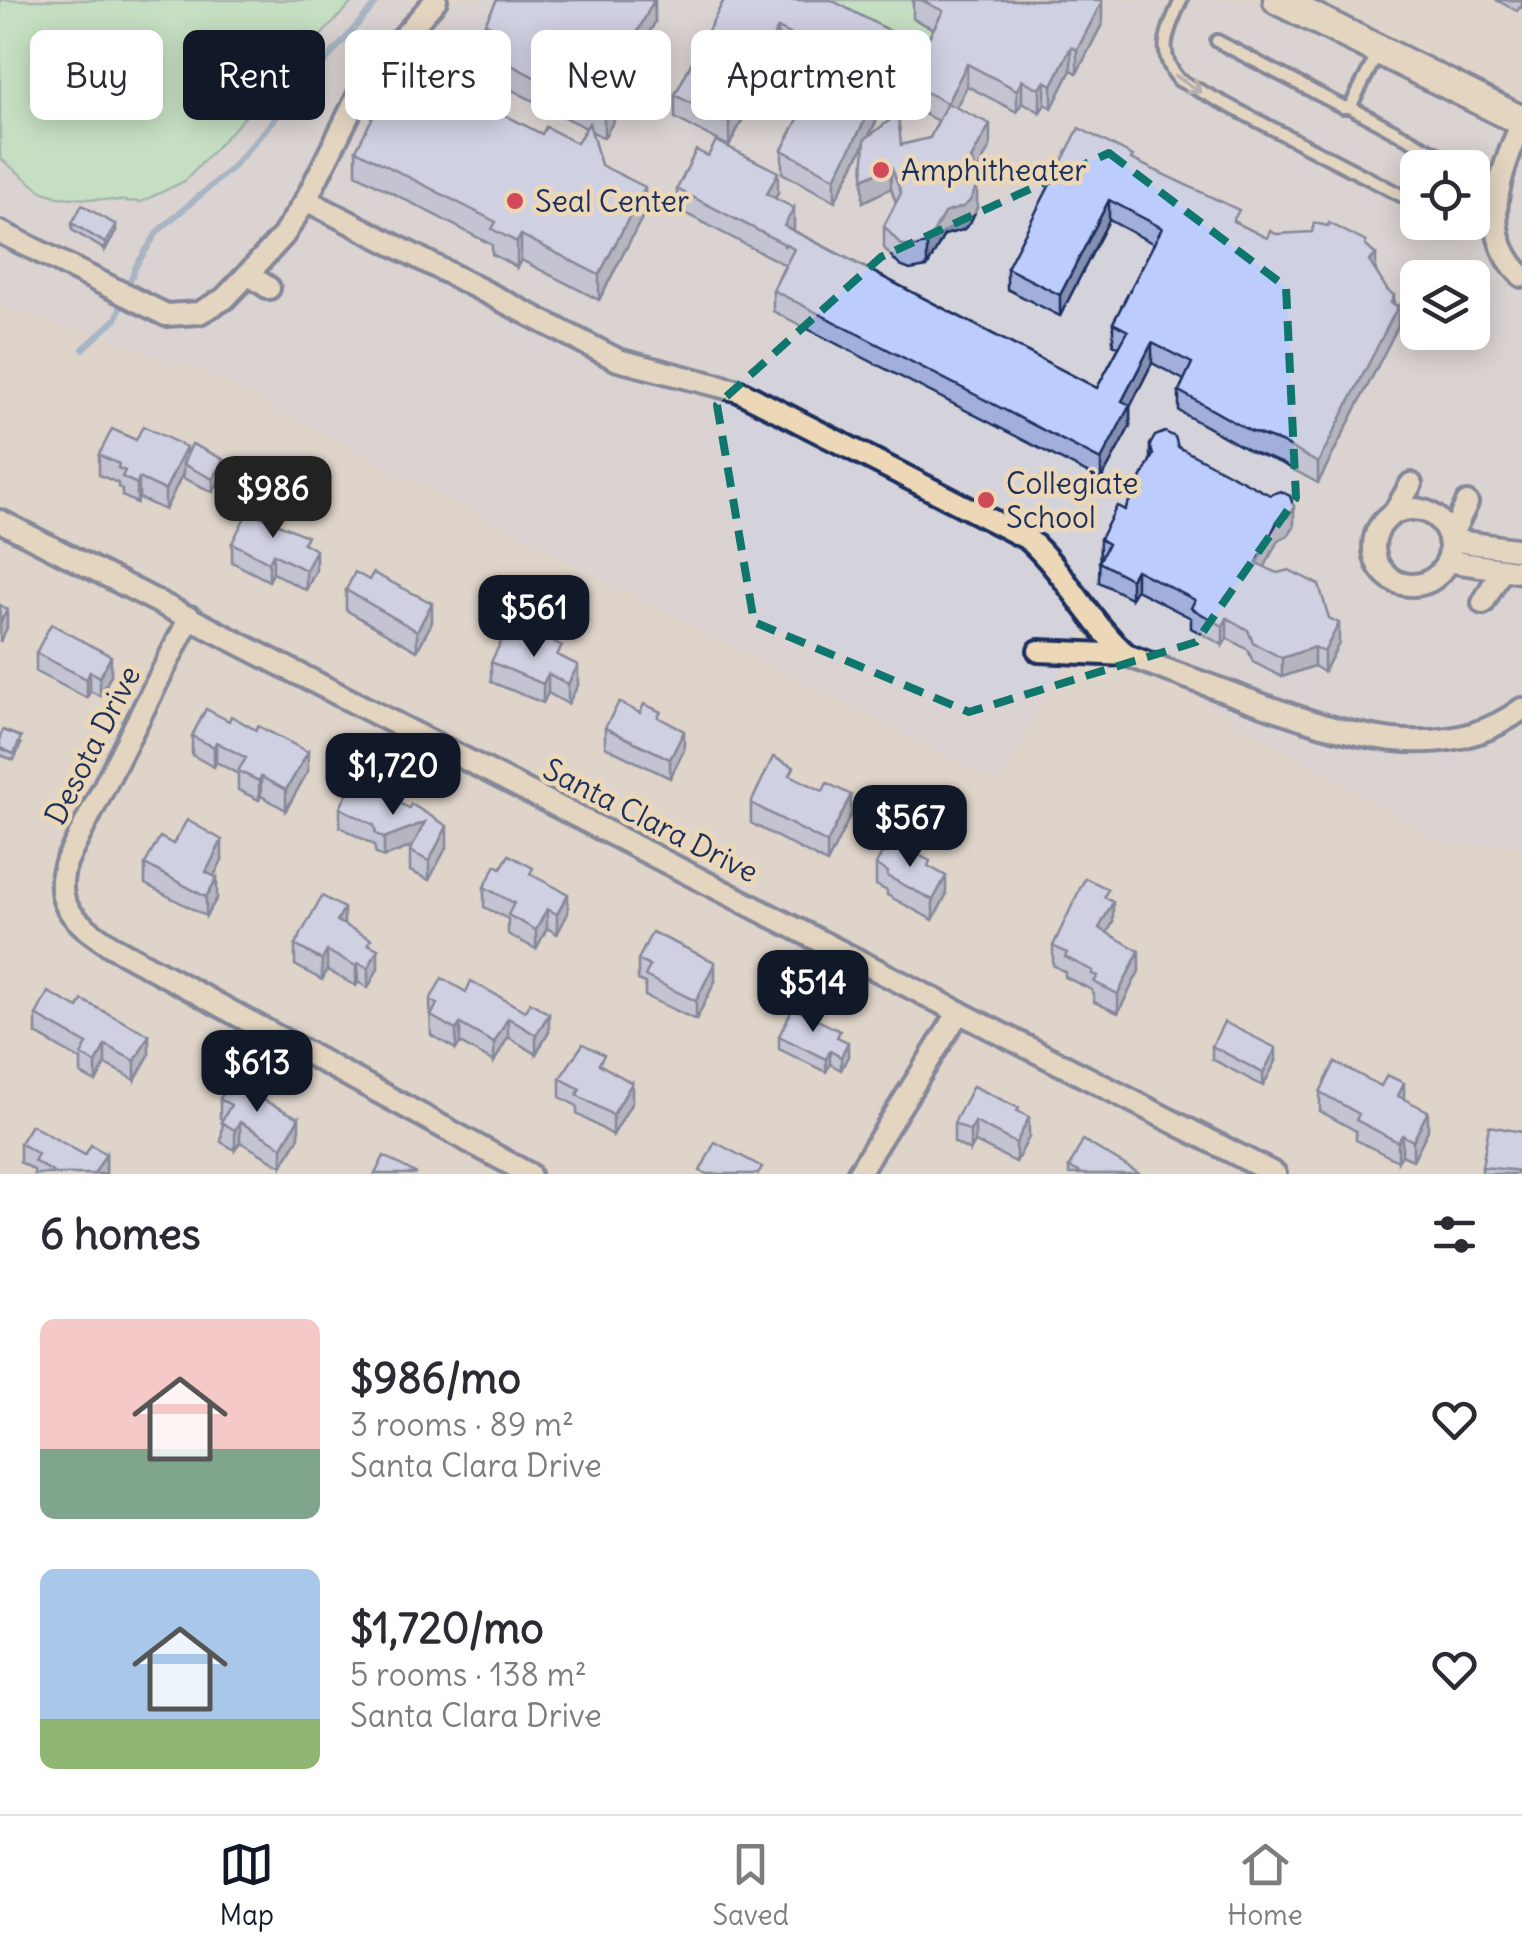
<!DOCTYPE html>
<html lang="en">
<head>
<meta charset="utf-8">
<style>
	:root { --surface:#fff; --page:#f2f2f3; --text:#2b2b33; --muted:#7c7c81; --line:#e1e1e2; --accent:#111827 }
	body { margin:0; font-family:Delius,sans-serif; background:var(--page); color:var(--text); height:100vh; display:flex; flex-direction:column; font-size:38px; white-space:nowrap }
	* { box-sizing:border-box; margin:0 }
	p { font-size:32px; color:var(--muted) }
	.icon { flex:none; width:55px; height:55px; fill:none; stroke:currentColor; stroke-width:2; stroke-linecap:round; stroke-linejoin:round }
	.map { position:relative; height:1174px; overflow:hidden }
	.panel { display:flex; flex-direction:column; background:var(--surface); flex:1 }
	.panel>* { flex:none }
	.banner { position:absolute; left:30px; top:30px; width:1000px; height:90px; display:flex; gap:20px }
	.fabs { position:absolute; left:1400px; top:150px; display:grid; gap:20px }
	.fabs a { display:grid; place-items:center; width:90px; height:90px; border-radius:15px; background:var(--surface); box-shadow:0 5px 25px #0003; font-size:50px }
	.price { position:absolute; translate:-50% -85px; padding:0 22px; border-radius:20px; background:var(--accent); color:#fff; font-size:32px; line-height:65px; filter:drop-shadow(0 2px 5px #0008) }
	.price::after { content:''; position:absolute; left:50%; top:60px; width:30px; height:22px; margin-left:-15px; background:inherit; clip-path:polygon(0 0,100% 0,50% 100%) }
	.price.active { background:#222; color:#fff }
	ul { padding:0; list-style:none }
	li { display:flex; align-items:center; gap:30px; height:250px; padding:0 40px }
	li span { display:grid; place-items:center; flex:none; width:280px; height:200px; border-radius:15px; color:#555 }
	li>.icon { margin-inline-start:auto }
	span .icon { width:120px; height:120px; fill:#fffc; stroke-width:1 }
	li b { font-size:42px }
	h2 { display:flex; justify-content:space-between; align-items:center; height:120px; padding:0 40px; font-size:42px }
	.chip { padding:0 35px; border-radius:15px; background:var(--surface); box-shadow:0 5px 25px #0003; font-size:35px; line-height:90px }
	.chip.active { background:var(--accent); color:#fff }
	.tab-bar { display:flex; justify-content:space-around; align-items:center; height:140px; border-top:2px solid var(--line); background:var(--surface); font-size:28px; color:var(--muted) }
	.tab-bar a { display:grid; justify-items:center; gap:5px }
	.tab-bar .active { color:var(--accent) }
	.map>svg:first-child { display:block }
	.built { fill:#d4d2da; fill-rule:evenodd }
	.green { fill:#a8eeb9; stroke:#628e8c; stroke-width:2.5 }
	.lines { fill:none; stroke-linecap:round; stroke-linejoin:round }
	.stream { stroke:#6891bc; stroke-width:6 }
	.lane-casing { stroke:#1b2f5e; stroke-width:18 }
	.street-casing { stroke:#1b2f5e; stroke-width:28 }
	.secondary-casing { stroke:#1b2f5e; stroke-width:35 }
	.lane { stroke:#ecd8b6; stroke-width:10 }
	.street { stroke:#ecd8b6; stroke-width:20 }
	.secondary { stroke:#ecd8b6; stroke-width:28 }
	.wall { fill:#a2afda; stroke:#1b2f5e; stroke-width:2.5; fill-rule:evenodd }
	.shaded-wall { fill:#848fb1; stroke:#1b2f5e; stroke-width:2.5 }
	.building { fill:#bcccfd; stroke:#1b2f5e; stroke-width:2.5 }
	.oneway { stroke:#84848a }
	.marked { fill:none; stroke:#0f766e; stroke-width:8; stroke-dasharray:20 12; stroke-linejoin:round }
	.poi-dot { fill:#d1495b; stroke:#ecd8b6; stroke-width:4 }
	.labels { text-anchor:middle; dominant-baseline:central; stroke-width:9; stroke-linejoin:round; paint-order:stroke }
	.poi-label { font-size:30px; fill:#1b2f5e; stroke:#ecd8b6; text-anchor:start }
	.street-label { font-size:30px; fill:#1b2f5e; stroke:#ecd8b6 }
</style>
</head>
<body>
<div class="map">
<svg width="1522" height="1174" viewBox="0 0 1522 1174">
	<rect width="100%" height="100%" fill="#ded4cb"/>
	<filter id="ink" filterUnits="userSpaceOnUse"><feTurbulence type="fractalNoise" baseFrequency=".01" numOctaves="2"/><feDisplacementMap in="SourceGraphic" scale="20" xChannelSelector="R" yChannelSelector="G"/><feConvolveMatrix kernelMatrix="1 2 1 2 8 2 1 2 1" color-interpolation-filters="sRGB"/></filter>
	<g filter="url(#ink)">
		<path class="built" d="M0 0H1271L1522 127V845H1446L1082 630 999 784 199 369 0 305ZM1418 168H1472V222H1418ZM1418 278H1472V332H1418Z"/>
		<g class="green">
			<path d="M0 0H354L185 181 141 202 58 197 41 191 0 158Z"/>
			<path d="M800 0H950L919 59Z"/>
		</g>
		<g class="lines">
			<path class="stream" d="M83 349 116 319 136 266 158 231 231 169 379 0"/>
			<defs>
				<g id="lane">
					<path d="M1181 0C1168 30 1155 52 1179 80L1418 204"/>
					<path d="M1217 41 1343 107H1350L1379 51"/>
					<path d="M1350 107 1452 162 1456 168"/>
				</g>
				<g id="street">
					<path d="M436 0 367 78 306 200 618 360 739 391 1028 539C1066 573 1088 621 1127 655 1165 670 1204 683 1243 698 1330 729 1438 772 1522 709"/>
					<path d="M1522 122C1501 172 1476 232 1522 276"/>
					<path d="M0 232 166 315 199 313 224 299 248 274"/>
					<path d="M269 288 248 274 283 236 306 200"/>
					<path d="M1467 503 1449 540 1522 550"/>
					<circle cx="1412" cy="547" r="38"/>
					<path d="M1394 513 1411 484"/>
					<path d="M0 521 1275 1174"/>
					<path d="M1447 561 1522 572"/>
					<path d="M1483 603 1502 569"/>
					<path d="M190 617 67 860C50 905 76 922 111 946L529 1174"/>
					<path d="M1039 651 1127 655"/>
					<path d="M858 1174 959 1012"/>
				</g>
				<path id="secondary" d="M1278 0 1522 121"/>
			</defs>
			<use href="#lane" class="lane-casing"/>
			<use href="#street" class="street-casing"/>
			<use href="#secondary" class="secondary-casing"/>
			<use href="#lane" class="lane"/>
			<use href="#street" class="street"/>
			<use href="#secondary" class="secondary"/>
		</g>
		<g class="wall">
			<path d="M655 0V22L621 87V107L604 138 591 131 601 165 645 212 599 300 521 260 517 267 492 254V245L356 174V150L542 134 577 143 586 128 483 75 485 23Z"/>
			<path d="M724 0 923 48 934 29 913 19V0H1100L1102 24 1077 73 1071 70 1052 108 1045 104 1040 112 1022 102 1017 112 967 86 956 107 990 147 976 172 977 208 970 223 963 230 944 235 927 267 910 270 900 266 884 248V226L896 203 891 188 863 202 865 144 835 201 782 173V150L822 73 778 50 729 146 675 118V95ZM887 95 938 121 930 138 901 145 869 136 887 100Z"/>
			<path d="M1496 0H1522V8L1520 7 1517 11Z"/>
			<path d="M708 156 778 193 775 198 794 228 793 230 1097 388 1119 347 1113 344V323L1154 244 1109 220 1060 316 1007 289V268L1133 160 1239 224 1267 238 1276 234 1366 246 1376 272 1394 304 1398 326 1318 483 1281 463 1250 451 1179 411V391L1184 380 1152 363 1130 407V426L1101 480 773 311V290L785 265 677 209V189Z"/>
			<path d="M72 223 116 231 105 250 72 230Z"/>
			<path d="M136 440 223 472 213 492 183 478V473L165 510 139 498 137 503 122 496V489L118 487V483L99 475V455Z"/>
			<path d="M1150 445 1178 447 1294 527 1288 536 1278 540 1264 567 1329 618 1339 643 1324 672 1314 666 1282 677 1253 662 1248 650 1227 638 1223 645 1191 628V618L1136 590 1131 598 1099 582 1100 539 1125 510 1150 461Z"/>
			<path d="M232 543 307 545 316 570 306 590 273 573 269 581 232 562Z"/>
			<path d="M369 580 432 622 417 651 346 610V590Z"/>
			<path d="M538 649 562 657 578 685 568 704 548 693 543 703 491 682V662Z"/>
			<path d="M36 653 111 675 100 696 90 691 87 698 36 672Z"/>
			<path d="M206 709 308 771 286 810 261 796 259 800 238 790V774L216 762 214 767 192 755V736Z"/>
			<path d="M640 713 661 719 684 750 670 778 605 747V728Z"/>
			<path d="M0 737 21 744 14 760 0 755Z"/>
			<path d="M794 777 851 814 827 863 751 823V803Z"/>
			<path d="M340 808 447 846 429 880 410 871V851L413 846 384 857 376 854 374 845 340 827Z"/>
			<path d="M173 844 222 860 213 876 217 898 206 916 145 884V864Z"/>
			<path d="M876 865 930 868 946 895 933 920 887 895V891L876 885Z"/>
			<path d="M501 868 533 875 568 913 557 934 547 928 536 949 508 934V919L484 907V887Z"/>
			<path d="M1108 900 1113 922 1107 933 1139 971 1118 1013 1094 1002V994L1092 993V990L1065 977V972L1053 965V946Z"/>
			<path d="M344 925 371 945 378 968 368 988 358 982 356 986 327 970 322 980 295 965V945Z"/>
			<path d="M638 960 715 981 696 1020 645 996V983L638 980Z"/>
			<path d="M466 992 549 1032 536 1054 508 1037 494 1062 460 1043 456 1049 431 1035 430 1000Z"/>
			<path d="M36 1015 149 1055 135 1080 105 1064 96 1082 81 1074V1060L36 1034Z"/>
			<path d="M779 1036 848 1056 841 1070 830 1064 826 1072 779 1049Z"/>
			<path d="M1212 1046 1276 1061 1263 1086 1212 1059Z"/>
			<path d="M604 1067 632 1102 613 1135 577 1114V1106L560 1097V1078Z"/>
			<path d="M1320 1092 1404 1099 1428 1130 1413 1160 1402 1155 1398 1161 1356 1140V1131L1320 1111Z"/>
			<path d="M220 1099 299 1137 282 1166 240 1142 235 1150 221 1142 223 1120 220 1118Z"/>
			<path d="M1019 1112 1029 1137 1016 1162 975 1142 970 1151 954 1142V1123Z"/>
			<path d="M1522 1132V1174H1482V1167Z"/>
			<path d="M20 1143 85 1155 106 1154V1174H34V1170L20 1162Z"/>
			<path d="M1069 1167 1140 1174H1069Z"/>
		</g>
		<g class="shaded-wall">
			<path d="M654 0 655 22 621 87V107L604 138V114L613 79Z"/>
			<path d="M1102 1V24L1077 73V50Z"/>
			<path d="M778 28V50L729 146V123Z"/>
			<path d="M1071 47V70L1052 108V85Z"/>
			<path d="M967 64V86L947 125V103Z"/>
			<path d="M887 78V100L835 201V178Z"/>
			<path d="M1022 80V102L1017 112V90Z"/>
			<path d="M1045 81V104L1040 112V89Z"/>
			<path d="M990 124V147L971 182V159Z"/>
			<path d="M891 166V188L863 202V179Z"/>
			<path d="M778 172V193L767 214V194Z"/>
			<path d="M977 185V208L970 223 963 230 944 235 927 267V244L944 213Z"/>
			<path d="M645 187V212L599 300V275Z"/>
			<path d="M1109 200V220L1060 316V295Z"/>
			<path d="M794 208V228L784 247V226Z"/>
			<path d="M116 225V231L105 250V243Z"/>
			<path d="M521 235V260L517 267V242Z"/>
			<path d="M1376 255V276L1369 261Z"/>
			<path d="M1394 295V312L1398 306V326L1318 483V463Z"/>
			<path d="M1152 343V363L1130 407V426L1101 480V460L1122 401Z"/>
			<path d="M186 447V466L183 464V473L165 510V490Z"/>
			<path d="M223 459V472L213 492V479Z"/>
			<path d="M139 478V498L137 503V484Z"/>
			<path d="M1294 507V527L1288 536 1278 540 1257 583V563L1278 520Z"/>
			<path d="M316 550V570L306 590V570Z"/>
			<path d="M273 554V573L269 581V562Z"/>
			<path d="M1136 570V590L1131 598V579Z"/>
			<path d="M432 603V622L417 651V631Z"/>
			<path d="M7 609V628L0 642V623Z"/>
			<path d="M1227 618V638L1223 645V626Z"/>
			<path d="M1339 623V643L1324 672V652Z"/>
			<path d="M1314 647V666L1282 677V658Z"/>
			<path d="M111 656V675L100 696V677Z"/>
			<path d="M578 665V685L568 704V684Z"/>
			<path d="M90 671V691L87 698V679Z"/>
			<path d="M548 674V693L543 703V684Z"/>
			<path d="M684 731V750L670 778V759Z"/>
			<path d="M216 742V762L214 767V747Z"/>
			<path d="M308 752V771L286 810V790Z"/>
			<path d="M261 777V796L259 800V781Z"/>
			<path d="M851 795V814L827 863V843Z"/>
			<path d="M425 822V841L384 857V838Z"/>
			<path d="M447 826V846L429 880V861Z"/>
			<path d="M222 840V860L206 892V872Z"/>
			<path d="M946 876V895L933 920V900Z"/>
			<path d="M217 878V898L206 916V897Z"/>
			<path d="M568 894V913L557 934V914Z"/>
			<path d="M1113 902V922L1099 948V928Z"/>
			<path d="M344 908V927L337 921Z"/>
			<path d="M547 909V928L536 949V930Z"/>
			<path d="M378 949V968L368 988V968Z"/>
			<path d="M327 951V970L322 980V960Z"/>
			<path d="M1139 951V971L1118 1013V994Z"/>
			<path d="M715 962V981L696 1020V1001Z"/>
			<path d="M358 963V982L356 986V966Z"/>
			<path d="M549 1014V1032L536 1054V1035Z"/>
			<path d="M508 1018V1037L494 1062V1043Z"/>
			<path d="M460 1024V1043L456 1049V1030Z"/>
			<path d="M149 1035V1055L135 1080V1061Z"/>
			<path d="M848 1042V1056L841 1070V1057Z"/>
			<path d="M105 1045V1064L96 1082V1063Z"/>
			<path d="M1276 1048V1061L1263 1086V1073Z"/>
			<path d="M830 1051V1064L826 1072V1059Z"/>
			<path d="M632 1083V1102L613 1135V1115Z"/>
			<path d="M1404 1083V1103L1398 1096Z"/>
			<path d="M1428 1111V1130L1413 1160V1141Z"/>
			<path d="M1029 1117V1137L1016 1162V1143Z"/>
			<path d="M299 1118V1137L282 1166V1147Z"/>
			<path d="M240 1122V1142L235 1150V1130Z"/>
			<path d="M975 1122V1142L970 1151V1131Z"/>
			<path d="M1402 1135V1155L1398 1161V1142Z"/>
			<path d="M106 1154V1174H94Z"/>
		</g>
		<g class="building">
			<path d="M497 0H654L613 79 621 83 604 114 483 50 494 28 485 23Z"/>
			<path d="M724 0H831L923 48 943 11 921 0H1100L1102 1 1077 50 1071 47 1052 85 1045 81 1040 89 1022 80 1017 90 967 64 947 103 990 124 971 159 976 170 977 185 970 201 963 207 944 213 927 244 910 247 900 244 884 226 901 193 891 166 863 179 865 139 898 114 901 145 930 138 947 103 885 71 887 78 835 178 782 150 831 55 778 28 729 123 675 95Z"/>
			<path d="M401 62 542 134 546 127 577 143 589 123 601 165 645 187 599 275 521 235 517 242 492 229 496 222 356 150Z"/>
			<path d="M1079 128 1133 156 1131 159 1239 210 1233 221 1267 238 1270 231 1276 234 1312 232 1314 223 1328 226 1329 223 1366 242 1365 245 1376 255 1369 261 1388 291 1394 295 1391 303 1398 306 1318 463 1281 442 1250 431 1179 391 1192 363 1152 343 1122 401 1130 405 1101 460 773 290 794 249 677 189 696 150 708 156 716 141 778 172 767 194 794 208 784 226 1097 388 1128 331 1113 323 1162 228 1109 200 1060 295 1007 268Z"/>
			<path d="M82 205 116 225 105 243 72 223Z"/>
			<path d="M143 426 186 447 165 490 139 478 137 484 122 477 125 471 118 468 119 464 99 455 112 429 136 440Z"/>
			<path d="M1165 432 1175 437 1178 447 1270 495 1280 491 1290 496 1294 507 1288 517 1278 520 1257 563 1277 573 1289 570 1319 585 1329 618 1339 623 1324 652 1314 647 1282 658 1253 643 1248 630 1227 618 1223 626 1191 608 1195 600 1136 570 1131 579 1099 562 1108 544 1100 539 1117 506 1125 510 1153 455 1150 445 1155 436Z"/>
			<path d="M192 444 223 459 213 479 183 464Z"/>
			<path d="M248 511 307 536 303 543 316 550 306 570 273 554 269 562 232 543Z"/>
			<path d="M355 572 369 580 373 573 432 603 417 631 346 590Z"/>
			<path d="M0 605 7 609 0 623Z"/>
			<path d="M51 624 111 656 100 677 90 671 87 679 36 653Z"/>
			<path d="M506 632 538 649 544 637 562 646 557 655 578 665 568 684 548 674 543 684 491 662Z"/>
			<path d="M619 702 640 713 644 704 661 712 658 717 684 731 670 759 605 728Z"/>
			<path d="M206 709 229 721 231 716 256 730 258 726 308 752 286 790 261 777 259 781 238 771 246 758 216 742 214 747 192 736Z"/>
			<path d="M3 730 21 737 14 754 0 748V737Z"/>
			<path d="M773 757 794 767 790 775 823 791 827 783 851 795 827 843 751 803Z"/>
			<path d="M354 779 409 808 411 804 447 826 429 861 410 851 425 822 384 838 376 834 374 825 340 808Z"/>
			<path d="M187 820 222 840 206 872 217 878 206 897 145 864 160 837 173 844Z"/>
			<path d="M889 839 930 861 928 866 946 876 933 900 887 876 888 872 876 865Z"/>
			<path d="M509 855 533 868 530 874 568 894 557 914 547 909 536 930 508 915 514 903 484 887 496 865 501 868Z"/>
			<path d="M1085 878 1108 889 1104 897 1113 902 1099 928 1139 951 1118 994 1094 982 1098 976 1092 974 1093 971 1065 957 1067 953 1053 946Z"/>
			<path d="M322 896 344 908 337 921 371 939 368 944 378 949 368 968 358 963 356 966 327 951 322 960 295 945Z"/>
			<path d="M652 932 715 962 696 1001 645 976 650 966 638 960Z"/>
			<path d="M442 978 466 992 471 981 525 1011 530 1002 549 1014 536 1035 508 1018 494 1043 460 1024 456 1030 431 1016 437 1004 430 1000Z"/>
			<path d="M48 992 78 1008 82 1000 149 1035 135 1061 105 1045 96 1063 81 1055 87 1044 36 1015Z"/>
			<path d="M793 1008 840 1031 837 1037 848 1042 841 1057 830 1051 826 1059 779 1036Z"/>
			<path d="M1224 1022 1276 1048 1263 1073 1212 1046Z"/>
			<path d="M583 1044 604 1055 599 1064 632 1083 613 1115 577 1095 580 1089 560 1078Z"/>
			<path d="M1335 1062 1381 1086 1387 1075 1404 1083 1398 1096 1428 1111 1413 1141 1402 1135 1398 1142 1356 1120 1359 1114 1320 1092Z"/>
			<path d="M229 1083 299 1118 282 1147 240 1122 235 1130 221 1122 231 1105 220 1099Z"/>
			<path d="M973 1086 1019 1108 1017 1111 1029 1117 1016 1143 975 1122 970 1131 954 1123Z"/>
			<path d="M31 1125 85 1155 91 1145 106 1154 94 1174H56L34 1161 38 1154 20 1143Z"/>
			<path d="M1489 1126 1522 1132V1171L1482 1167Z"/>
			<path d="M1083 1140 1140 1174H1083L1069 1167Z"/>
			<path d="M715 1142 762 1167 758 1174H707L700 1171Z"/>
			<path d="M384 1156 417 1174H375Z"/>
		</g>
		<defs><path id="oneway-shaft" d="M-6 0H5M1.5-3L5.5 0L1.5 3" fill="none" stroke-width="1.6" stroke-linecap="round" stroke-linejoin="round" transform="scale(2.5)"/></defs>
		<use class="oneway" href="#oneway-shaft" transform="translate(1188 84) rotate(33)"/>
	</g>
	<path d="M0 0H1522V1174H0ZM1109 153 1286 287 1296 498 1196 642 969 712 754 622 717 405 881 257Z" fill="#ded4cb" fill-opacity=".55" fill-rule="evenodd"/>
	<path class="marked" d="M1109 153 1286 287 1296 498 1196 642 969 712 754 622 717 405 881 257Z"/>
	<g class="poi-dot">
		<circle cx="881" cy="170" r="10"/>
		<circle cx="515" cy="201" r="10"/>
		<circle cx="986" cy="500" r="10"/>
	</g>
	<g class="labels">
		<g class="poi-label">
			<text x="901" y="170">Amphitheater</text>
			<text x="535" y="201">Seal Center</text>
			<text x="1006" y="483">Collegiate<tspan x="1006" dy="34">School</tspan></text>
		</g>
		<g class="street-label">
			<text transform="translate(92 745) rotate(-63)">Desota Drive</text>
			<text transform="translate(651 820) rotate(27)">Santa Clara Drive</text>
		</g>
	</g>
</svg>
<div class="fabs">
<a><svg class="icon" aria-label="locate" viewBox="0 0 24 24"><circle cx="12" cy="12" r="6"/><path d="M12 2v4M12 18v4M2 12h4M18 12h4"/></svg></a>
<a><svg class="icon" aria-label="layers" viewBox="0 0 24 24"><path d="M12 4l9 5-9 5-9-5zM3 14l9 5 9-5"/></svg></a>
</div>
<b class="price active" style="left:273px;top:541px">$986</b>
<b class="price" style="left:534px;top:660px">$561</b>
<b class="price" style="left:393px;top:818px">$1,720</b>
<b class="price" style="left:910px;top:870px">$567</b>
<b class="price" style="left:813px;top:1035px">$514</b>
<b class="price" style="left:257px;top:1115px">$613</b>
<div class="banner">
<a class="chip">Buy</a>
<a class="chip active">Rent</a>
<a class="chip">Filters</a>
<a class="chip">New</a>
<a class="chip">Apartment</a>
</div>
</div>
<section class="panel">
<h2>6 homes<svg class="icon" aria-label="filters" viewBox="0 0 24 24"><path d="M4 7h16M4 17h16"/><circle cx="9" cy="7" r="2"/><circle cx="15" cy="17" r="2"/></svg></h2>
<ul>
<li><span style="background:linear-gradient(#f6c9c9 65%,#7fa58c 0)"><svg class="icon" aria-label="home" viewBox="0 0 24 24"><path d="M3 11l9-7 9 7M6 9v11h12V9"/></svg></span><div><b>$986/mo</b><p>3 rooms · 89 m²</p><p>Santa Clara Drive</p></div><svg class="icon" aria-label="heart" viewBox="0 0 24 24"><path d="M12 20l-8-8c-3-5 5-10 8-4 3-6 11-1 8 4z"/></svg></li>
<li><span style="background:linear-gradient(#a9c7e8 75%,#8fb573 0)"><svg class="icon" aria-label="home" viewBox="0 0 24 24"><path d="M3 11l9-7 9 7M6 9v11h12V9"/></svg></span><div><b>$1,720/mo</b><p>5 rooms · 138 m²</p><p>Santa Clara Drive</p></div><svg class="icon" aria-label="heart" viewBox="0 0 24 24"><path d="M12 20l-8-8c-3-5 5-10 8-4 3-6 11-1 8 4z"/></svg></li>
</ul>
</section>
<nav class="tab-bar">
<a class="active"><svg class="icon" aria-label="map" viewBox="0 0 24 24"><path d="M3 6l6-2 6 2 6-2v14l-6 2-6-2-6 2zM9 4v14M15 6v14"/></svg>Map</a>
<a><svg class="icon" aria-label="saved" viewBox="0 0 24 24"><path d="M7 4h10v16l-5-4-5 4z"/></svg>Saved</a>
<a><svg class="icon" aria-label="home" viewBox="0 0 24 24"><path d="M3 11l9-7 9 7M6 9v11h12V9"/></svg>Home</a>
</nav>
</body>
</html>
